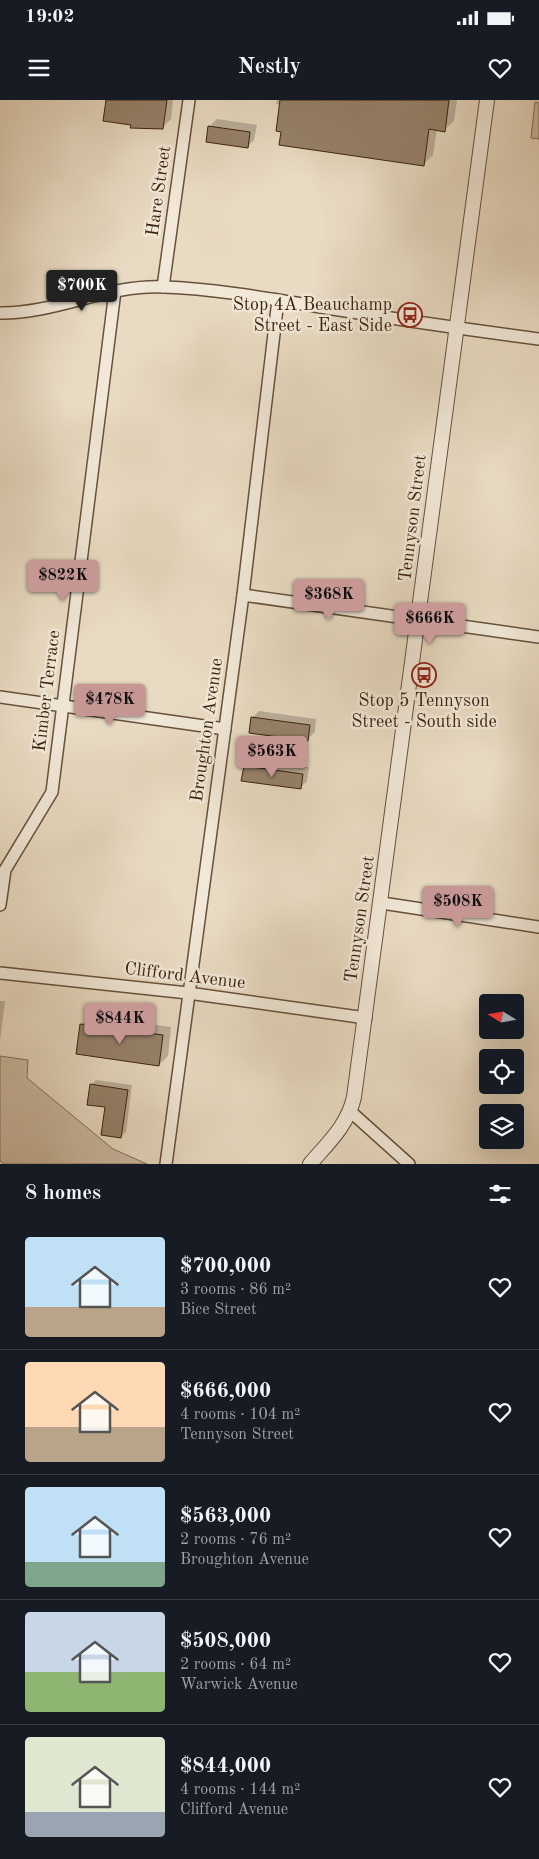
<!DOCTYPE html>
<html lang="en">
<head>
<meta charset="utf-8">
<style>
	:root { --surface:#171b24; --page:#242831; --text:#f1f3f6; --muted:#9ea1a6; --line:#363941; --accent:#c59692 }
	body { margin:0; font-family:"Old Standard TT",serif; background:var(--page); color:var(--text); height:100vh; display:flex; flex-direction:column; font-size:19px; white-space:nowrap }
	* { box-sizing:border-box; margin:0 }
	p { font-size:16px; color:var(--muted) }
	.icon { flex:none; width:28px; height:28px; fill:none; stroke:currentColor; stroke-width:2; stroke-linecap:round; stroke-linejoin:round }
	.map { position:relative; height:1064px; overflow:hidden }
	.details { display:flex; flex-direction:column; background:var(--surface); flex:1 }
	.details>* { flex:none }
	.needle { width:32px; rotate:281deg }
	.controls { position:absolute; left:479px; top:894px; display:grid; gap:10px }
	.controls a { display:grid; place-items:center; width:45px; height:45px; border-radius:5px; background:var(--surface); box-shadow:0 5px 20px #0002; font-size:25px }
	.price { position:absolute; translate:-50% -42px; padding:0 11px; border-radius:5px; background:var(--accent); color:#111; font-size:16px; line-height:32px; filter:drop-shadow(0 1px 2px #0008) }
	.price::after { content:''; position:absolute; left:50%; top:30px; width:15px; height:11px; margin-left:-8px; background:inherit; clip-path:polygon(0 0,100% 0,50% 100%) }
	.price.selected { background:#222; color:#fff }
	ul { padding:0; list-style:none }
	li { display:flex; align-items:center; gap:15px; height:125px; padding:0 25px }
	li+li { border-top:1px solid var(--line) }
	li span { display:grid; place-items:center; flex:none; width:140px; height:100px; border-radius:5px; color:#555 }
	li>.icon { margin-inline-start:auto }
	span .icon { width:60px; height:60px; fill:#fffc; stroke-width:1 }
	li b { font-size:21px }
	h2 { display:flex; justify-content:space-between; align-items:center; height:60px; padding:0 25px; font-size:21px }
	.status { display:flex; justify-content:space-between; align-items:center; height:35px; padding:0 25px; background:var(--surface); direction:ltr }
	.status svg { height:14px; fill:currentColor }
	header { display:flex; justify-content:space-between; align-items:center; height:65px; padding:0 25px; background:var(--surface); font-size:22px; font-weight:800 }
	.map>svg:first-child { display:block }
	.green { fill:#ccbca4; stroke:#846f58 }
	.shadow { fill:#0003 }
	.building { fill:#96826b; stroke:#3c220c }
	.lines { fill:none; stroke-linecap:round; stroke-linejoin:round }
	.minor-casing { stroke:#67503a; stroke-width:14 }
	.tertiary-casing { stroke:#67503a; stroke-width:16 }
	.minor { stroke:#f1e8d8; stroke-width:11 }
	.tertiary { stroke:#f1e8d8; stroke-width:14 }
	.labels { text-anchor:middle; dominant-baseline:central; stroke-width:5; stroke-linejoin:round; paint-order:stroke }
	.street-label { font-size:18px; fill:#3c220c; stroke:#f1e8d8 }
	.poi-label { font-size:18px; fill:#3c220c; stroke:#f1e8d8; text-anchor:end }
</style>
</head>
<body>
<div class="status"><b>19:02</b><svg viewBox="0 0 49 12"><path d="M0 12V9h3v3zM5 12V6h3v6zM10 12V3h3v9zM15 12V0h3v12zM26 1h20v11H26zM47 4h2v5h-2z"/></svg></div>
<header><svg class="icon" aria-label="menu" viewBox="0 0 24 24"><path d="M4 6h16M4 12h16M4 18h16"/></svg>Nestly<svg class="icon" aria-label="heart" viewBox="0 0 24 24"><path d="M12 20l-8-8c-3-5 5-10 8-4 3-6 11-1 8 4z"/></svg></header>
<div class="map">
<svg width="539" height="1064" viewBox="0 0 539 1064">
	<rect width="100%" height="100%" fill="#e9dbc3"/>
	<filter id="stains"><feTurbulence type="fractalNoise" baseFrequency=".004" numOctaves="4"/><feColorMatrix values="0 0 0 0 .2 0 0 0 0 .09 0 0 0 0 .02 0 0 0 .5 -.17"/></filter>
	<radialGradient id="worn" r=".72"><stop offset=".6" stop-color="#630" stop-opacity="0"/><stop offset="1" stop-color="#630" stop-opacity=".3"/></radialGradient>
	<g class="green">
		<path d="M535 2 539 3V39L531 38Z"/>
		<path d="M0 956 28 960 27 978 113 1049 147 1064H4L0 1061Z"/>
	</g>
	<g class="shadow">
		<path d="M114 0H173L171 19 162 28 132 24Z"/>
		<path d="M277 0H457L454 21 444 30 437 29 433 55 424 64 282 30 281 5 276 4Z"/>
		<path d="M217 19 257 25 254 40 247 47 210 26Z"/>
		<path d="M259 611 316 619 315 632 307 640 252 618Z"/>
		<path d="M252 659 309 667 307 681 300 688 245 666Z"/>
		<path d="M0 901H5L0 941Z"/>
		<path d="M90 916 171 927 168 956 159 965 81 925Z"/>
		<path d="M96 980 132 985 126 1032 121 1037 106 1006 91 985Z"/>
	</g>
	<g class="building">
		<path d="M106 0H167L163 29 130 28 131 25 103 21Z"/>
		<path d="M280 0H449L445 32 429 29 424 66 279 45 281 32 276 31Z"/>
		<path d="M208 26 250 32 248 48 206 42Z"/>
		<path d="M251 617 310 625 308 641 249 633Z"/>
		<path d="M244 666 303 674 301 689 241 681Z"/>
		<path d="M80 924 163 935 159 966 76 954Z"/>
		<path d="M90 984 128 990 121 1038 101 1035 105 1007 87 1005Z"/>
	</g>
	<g class="lines">
		<defs>
			<g id="minor">
				<path d="M163 187 189 0"/>
				<path d="M0 213C55 214 108 184 164 187 220 189 277 200 333 209 402 220 470 230 539 239"/>
				<path d="M243 495 539 537"/>
				<path d="M0 597 225 629"/>
				<path d="M382 803 539 827"/>
				<path d="M0 805 5 770 52 692 115 191"/>
				<path d="M0 873 188 893 366 918"/>
				<path d="M351 1012 409 1064"/>
				<path d="M166 1064 243 495 278 200"/>
			</g>
			<path id="tertiary" d="M310 1064C328 1043 348 1025 354 997L487 0"/>
		</defs>
		<use href="#minor" class="minor-casing"/>
		<use href="#tertiary" class="tertiary-casing"/>
		<use href="#minor" class="minor"/>
		<use href="#tertiary" class="tertiary"/>
	</g>
	<defs>
		<symbol id="bus-ring" viewBox="-11 -11 22 22"><circle r="9.5" fill="#f1e8d8" stroke="#8f2418" stroke-width="1.5"/><path d="M-5-6H5V4H4V6H2V4H-2V6H-4V4H-5ZM-3.5-4V0h7V-4ZM-3.5 1.2v1.5H-2V1.2ZM2 1.2v1.5H3.5V1.2Z" fill="#8f2418"/></symbol>
	</defs>
	<g fill-rule="evenodd">
		<use href="#bus-ring" x="396" y="201" width="28" height="28"/>
		<use href="#bus-ring" x="410" y="561" width="28" height="28"/>
	</g>
	<g class="labels">
		<g class="street-label">
			<text transform="translate(159 91) rotate(-82)">Hare Street</text>
			<text transform="translate(413 418) rotate(-83)">Tennyson Street</text>
			<text transform="translate(47 591) rotate(-83)">Kimber Terrace</text>
			<text transform="translate(207 630) rotate(-82)">Broughton Avenue</text>
			<text transform="translate(360 819) rotate(-82)">Tennyson Street</text>
			<text transform="translate(185 876) rotate(7)">Clifford Avenue</text>
		</g>
		<g class="poi-label">
			<text x="392" y="205">Stop 4A Beauchamp<tspan x="392" dy="21">Street - East Side</tspan></text>
			<text x="424" y="601" text-anchor="middle">Stop 5 Tennyson<tspan x="424" dy="21">Street - South side</tspan></text>
		</g>
	</g>
	<rect width="100%" height="100%" filter="url(#stains)"/>
	<rect width="100%" height="100%" fill="url(#worn)"/>
</svg>
<div class="controls">
<a><svg class="needle" viewBox="-14 -14 28 28"><path d="M0-13l5 13h-10z" fill="#e53935"/><path d="M0 13l5-13h-10z" fill="#9ea1a6"/></svg></a>
<a><svg class="icon" aria-label="locate" viewBox="0 0 24 24"><circle cx="12" cy="12" r="6"/><path d="M12 2v4M12 18v4M2 12h4M18 12h4"/></svg></a>
<a><svg class="icon" aria-label="layers" viewBox="0 0 24 24"><path d="M12 4l9 5-9 5-9-5zM3 14l9 5 9-5"/></svg></a>
</div>
<b class="price selected" style="left:82px;top:212px">$700K</b>
<b class="price" style="left:63px;top:502px">$822K</b>
<b class="price" style="left:329px;top:521px">$368K</b>
<b class="price" style="left:430px;top:545px">$666K</b>
<b class="price" style="left:110px;top:626px">$478K</b>
<b class="price" style="left:272px;top:678px">$563K</b>
<b class="price" style="left:458px;top:828px">$508K</b>
<b class="price" style="left:120px;top:945px">$844K</b>
</div>
<section class="details">
<h2>8 homes<svg class="icon" aria-label="filters" viewBox="0 0 24 24"><path d="M4 7h16M4 17h16"/><circle cx="9" cy="7" r="2"/><circle cx="15" cy="17" r="2"/></svg></h2>
<ul>
<li><span style="background:linear-gradient(#bfe0f5 70%,#b9a48a 0)"><svg class="icon" aria-label="home" viewBox="0 0 24 24"><path d="M3 11l9-7 9 7M6 9v11h12V9"/></svg></span><div><b>$700,000</b><p>3 rooms · 86 m²</p><p>Bice Street</p></div><svg class="icon" aria-label="heart" viewBox="0 0 24 24"><path d="M12 20l-8-8c-3-5 5-10 8-4 3-6 11-1 8 4z"/></svg></li>
<li><span style="background:linear-gradient(#ffd9b3 65%,#b9a48a 0)"><svg class="icon" aria-label="home" viewBox="0 0 24 24"><path d="M3 11l9-7 9 7M6 9v11h12V9"/></svg></span><div><b>$666,000</b><p>4 rooms · 104 m²</p><p>Tennyson Street</p></div><svg class="icon" aria-label="heart" viewBox="0 0 24 24"><path d="M12 20l-8-8c-3-5 5-10 8-4 3-6 11-1 8 4z"/></svg></li>
<li><span style="background:linear-gradient(#bfe0f5 75%,#7fa58c 0)"><svg class="icon" aria-label="home" viewBox="0 0 24 24"><path d="M3 11l9-7 9 7M6 9v11h12V9"/></svg></span><div><b>$563,000</b><p>2 rooms · 76 m²</p><p>Broughton Avenue</p></div><svg class="icon" aria-label="heart" viewBox="0 0 24 24"><path d="M12 20l-8-8c-3-5 5-10 8-4 3-6 11-1 8 4z"/></svg></li>
<li><span style="background:linear-gradient(#c9d6e8 60%,#8fb573 0)"><svg class="icon" aria-label="home" viewBox="0 0 24 24"><path d="M3 11l9-7 9 7M6 9v11h12V9"/></svg></span><div><b>$508,000</b><p>2 rooms · 64 m²</p><p>Warwick Avenue</p></div><svg class="icon" aria-label="heart" viewBox="0 0 24 24"><path d="M12 20l-8-8c-3-5 5-10 8-4 3-6 11-1 8 4z"/></svg></li>
<li><span style="background:linear-gradient(#dfe7d0 75%,#9aa5b1 0)"><svg class="icon" aria-label="home" viewBox="0 0 24 24"><path d="M3 11l9-7 9 7M6 9v11h12V9"/></svg></span><div><b>$844,000</b><p>4 rooms · 144 m²</p><p>Clifford Avenue</p></div><svg class="icon" aria-label="heart" viewBox="0 0 24 24"><path d="M12 20l-8-8c-3-5 5-10 8-4 3-6 11-1 8 4z"/></svg></li>
</ul>
</section>
</body>
</html>
